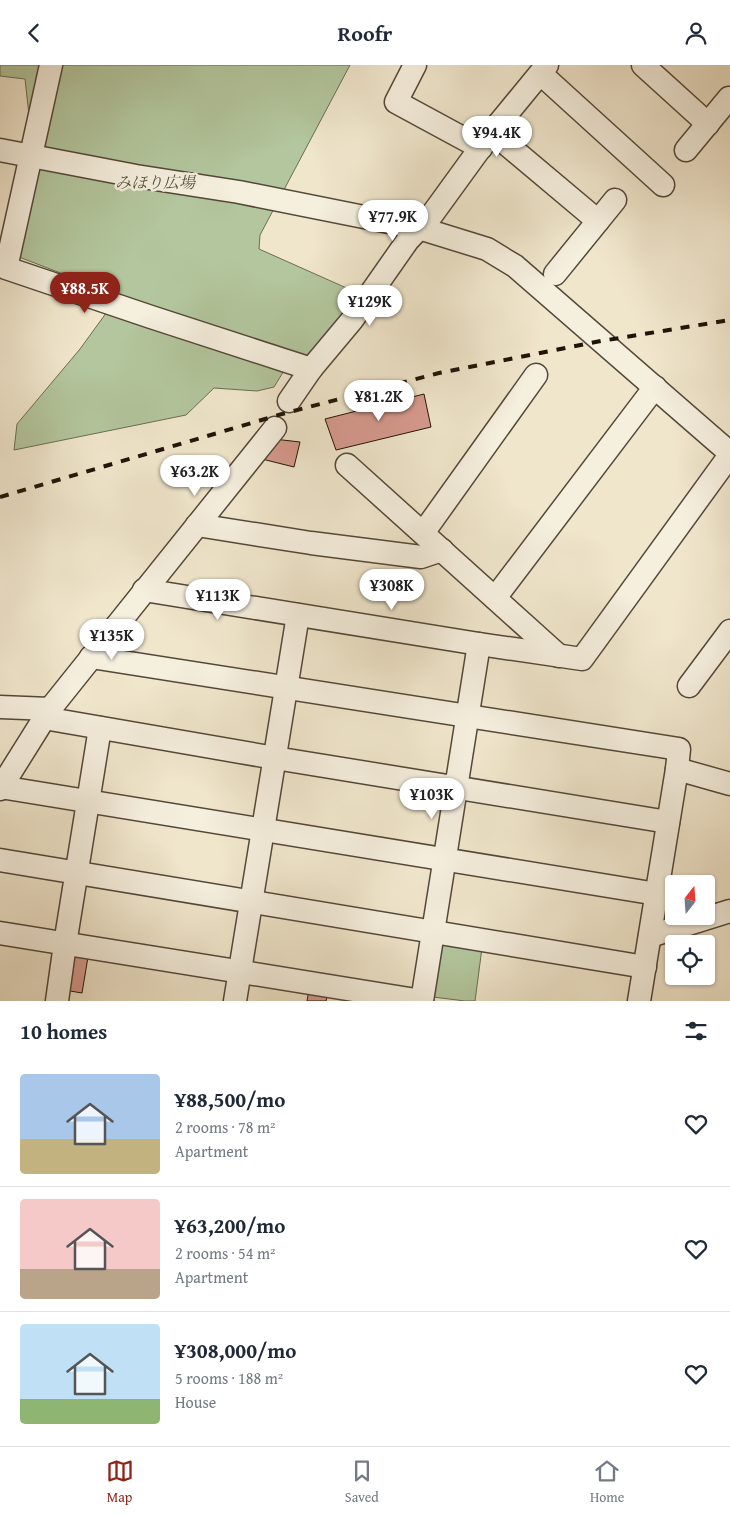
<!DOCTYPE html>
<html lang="en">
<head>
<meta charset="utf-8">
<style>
	:root { --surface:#fff; --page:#f6f6f7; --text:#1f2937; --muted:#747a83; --line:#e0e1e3; --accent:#8f2418 }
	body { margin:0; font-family:"Gentium Book Plus","Noto Serif JP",serif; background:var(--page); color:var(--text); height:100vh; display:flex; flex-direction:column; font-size:19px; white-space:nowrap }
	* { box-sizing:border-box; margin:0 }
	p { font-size:16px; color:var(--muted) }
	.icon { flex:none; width:28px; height:28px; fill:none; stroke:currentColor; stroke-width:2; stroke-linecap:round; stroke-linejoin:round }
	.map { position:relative; height:936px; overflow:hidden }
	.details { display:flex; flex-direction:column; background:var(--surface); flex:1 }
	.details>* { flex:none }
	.needle { width:32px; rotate:17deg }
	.fabs { position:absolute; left:665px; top:810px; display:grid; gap:10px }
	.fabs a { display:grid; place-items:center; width:50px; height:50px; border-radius:5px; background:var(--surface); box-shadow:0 1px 4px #0004; font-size:25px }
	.price { position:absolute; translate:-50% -42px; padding:0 11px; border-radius:18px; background:#fff; color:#222; font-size:16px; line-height:32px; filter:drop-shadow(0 1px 2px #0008) }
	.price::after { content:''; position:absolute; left:50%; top:30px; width:15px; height:11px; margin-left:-8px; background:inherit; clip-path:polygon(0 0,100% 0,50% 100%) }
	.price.current { background:var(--accent); color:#fff }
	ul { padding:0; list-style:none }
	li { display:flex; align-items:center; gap:15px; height:125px; padding:0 20px }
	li+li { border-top:1px solid var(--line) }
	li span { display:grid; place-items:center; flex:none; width:140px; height:100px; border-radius:5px; color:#555 }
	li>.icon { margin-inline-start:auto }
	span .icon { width:60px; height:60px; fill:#fffc; stroke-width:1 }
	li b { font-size:21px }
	h2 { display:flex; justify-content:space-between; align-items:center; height:60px; padding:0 20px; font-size:21px }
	header { display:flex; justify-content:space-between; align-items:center; height:65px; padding:0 20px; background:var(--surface); font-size:22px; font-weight:700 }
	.tab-bar { display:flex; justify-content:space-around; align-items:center; height:70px; border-top:1px solid var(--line); background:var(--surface); font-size:14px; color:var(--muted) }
	.tab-bar a { display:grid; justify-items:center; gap:2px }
	.tab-bar .current { color:var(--accent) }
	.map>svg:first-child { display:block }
	.green { fill:#b3c69d; stroke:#6a6d52 }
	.building { fill:#d79a8e; stroke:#201408 }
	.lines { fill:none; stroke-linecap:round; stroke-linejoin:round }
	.minor-casing { stroke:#544839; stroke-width:25 }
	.minor { stroke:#f5efde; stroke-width:22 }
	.rail { stroke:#201408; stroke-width:4; stroke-dasharray:9 9; stroke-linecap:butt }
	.labels { text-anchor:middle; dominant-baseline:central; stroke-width:5; stroke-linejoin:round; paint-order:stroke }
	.park-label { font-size:16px; font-style:italic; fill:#53523c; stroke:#f5efde }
</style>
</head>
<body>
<header><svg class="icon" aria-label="back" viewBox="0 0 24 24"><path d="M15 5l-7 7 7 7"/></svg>Roofr<svg class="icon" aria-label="person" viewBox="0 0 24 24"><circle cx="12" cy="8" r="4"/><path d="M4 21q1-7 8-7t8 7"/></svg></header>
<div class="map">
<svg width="730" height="936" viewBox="0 0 730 936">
	<rect width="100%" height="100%" fill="#f0e6cc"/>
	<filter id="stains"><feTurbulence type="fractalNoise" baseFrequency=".004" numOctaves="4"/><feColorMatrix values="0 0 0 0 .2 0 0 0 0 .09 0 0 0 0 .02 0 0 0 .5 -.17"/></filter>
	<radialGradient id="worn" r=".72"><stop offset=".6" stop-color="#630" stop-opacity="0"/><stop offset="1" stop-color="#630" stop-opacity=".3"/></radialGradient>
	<g class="green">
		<path d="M0 0H350L260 170 259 184 360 229 310 296 293 291 274 322 257 326 214 323 186 350 14 385 17 359 80 284 104 251 115 229 19 192 30 59 25 14 0 11Z"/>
		<path d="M441 876 482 883 475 936H465L433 932Z"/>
	</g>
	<g class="building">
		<path d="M424 329 431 362 336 385 325 354Z"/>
		<path d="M274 374 300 377 294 402 262 394Z"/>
		<path d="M71 883 89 886 82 928 64 925Z"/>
		<path d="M309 924 328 927 326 936H307Z"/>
	</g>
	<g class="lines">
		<defs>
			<g id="minor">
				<path d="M51 0 6 203 151 252 311 304"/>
				<path d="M415 0 396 37 481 83"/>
				<path d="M643 0 708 59"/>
				<path d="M541 9 663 120"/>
				<path d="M492 67 598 156"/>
				<path d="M0 85 136 111 239 127 419 163 487 184 515 201 730 388"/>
				<path d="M686 85 729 33"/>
				<path d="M555 209 615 135"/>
				<path d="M289 336 311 304 352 255 408 175 431 151 492 67 547 0"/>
				<path d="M347 400 559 591"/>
				<path d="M197 460 311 478 421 492 442 485"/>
				<path d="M423 468 536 310"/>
				<path d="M144 525 479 579 582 594 730 390"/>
				<path d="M495 533 655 322"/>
				<path d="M91 592 679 684 677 704 639 936"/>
				<path d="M689 621 730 566"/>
				<path d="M0 642 50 644"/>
				<path d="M44 653 275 693 668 757"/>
				<path d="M677 704 730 719"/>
				<path d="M1 722 657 829"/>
				<path d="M0 724 50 644 275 363"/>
				<path d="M0 795 645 902"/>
				<path d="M0 868 422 936"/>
				<path d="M650 871 730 846"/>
				<path d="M57 936 65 879 100 663"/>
				<path d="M235 936 298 550"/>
				<path d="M422 936 479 579"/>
			</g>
		</defs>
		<use href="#minor" class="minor-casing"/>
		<use href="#minor" class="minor"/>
		<path class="rail" d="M0 432 282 349 439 308 601 276 730 255"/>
	</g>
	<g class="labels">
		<g class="park-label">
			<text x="155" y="117">みほり広場</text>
		</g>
	</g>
	<rect width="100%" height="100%" filter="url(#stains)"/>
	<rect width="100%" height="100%" fill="url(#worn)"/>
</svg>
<div class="fabs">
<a><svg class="needle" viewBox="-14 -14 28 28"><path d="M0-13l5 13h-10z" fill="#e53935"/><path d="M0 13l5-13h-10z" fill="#747a83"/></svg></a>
<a><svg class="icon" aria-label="locate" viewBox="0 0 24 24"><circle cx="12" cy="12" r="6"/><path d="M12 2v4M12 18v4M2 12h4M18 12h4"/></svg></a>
</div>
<b class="price" style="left:497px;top:93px">¥94.4K</b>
<b class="price" style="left:393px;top:177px">¥77.9K</b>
<b class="price current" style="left:85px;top:249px">¥88.5K</b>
<b class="price" style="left:370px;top:262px">¥129K</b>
<b class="price" style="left:379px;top:357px">¥81.2K</b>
<b class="price" style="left:195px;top:432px">¥63.2K</b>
<b class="price" style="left:392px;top:546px">¥308K</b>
<b class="price" style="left:218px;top:556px">¥113K</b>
<b class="price" style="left:112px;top:596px">¥135K</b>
<b class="price" style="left:432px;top:755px">¥103K</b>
</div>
<section class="details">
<h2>10 homes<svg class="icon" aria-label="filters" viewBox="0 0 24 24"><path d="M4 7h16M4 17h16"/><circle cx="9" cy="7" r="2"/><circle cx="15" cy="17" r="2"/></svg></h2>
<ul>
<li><span style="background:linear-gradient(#a9c7e8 65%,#c2b280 0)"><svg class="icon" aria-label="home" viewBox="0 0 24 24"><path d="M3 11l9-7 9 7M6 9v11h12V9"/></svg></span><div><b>¥88,500/mo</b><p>2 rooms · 78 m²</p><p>Apartment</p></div><svg class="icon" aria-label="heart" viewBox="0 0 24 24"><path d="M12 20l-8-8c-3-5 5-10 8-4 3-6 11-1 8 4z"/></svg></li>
<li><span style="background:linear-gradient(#f6c9c9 70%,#b9a48a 0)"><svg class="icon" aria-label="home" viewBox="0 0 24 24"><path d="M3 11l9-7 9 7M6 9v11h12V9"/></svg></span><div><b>¥63,200/mo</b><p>2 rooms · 54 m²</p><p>Apartment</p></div><svg class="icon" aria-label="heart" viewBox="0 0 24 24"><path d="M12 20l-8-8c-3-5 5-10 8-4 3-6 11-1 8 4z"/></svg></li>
<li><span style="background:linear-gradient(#bfe0f5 75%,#8fb573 0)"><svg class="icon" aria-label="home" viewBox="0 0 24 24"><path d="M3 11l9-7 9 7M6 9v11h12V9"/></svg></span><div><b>¥308,000/mo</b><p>5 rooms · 188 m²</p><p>House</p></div><svg class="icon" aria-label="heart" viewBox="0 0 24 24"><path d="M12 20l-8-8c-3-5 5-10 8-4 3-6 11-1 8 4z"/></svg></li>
</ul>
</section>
<nav class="tab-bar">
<a class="current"><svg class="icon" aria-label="map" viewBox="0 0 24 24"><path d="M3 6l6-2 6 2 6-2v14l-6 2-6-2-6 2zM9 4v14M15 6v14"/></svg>Map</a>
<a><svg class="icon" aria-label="saved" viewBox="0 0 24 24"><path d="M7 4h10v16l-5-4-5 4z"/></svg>Saved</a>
<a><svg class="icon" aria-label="home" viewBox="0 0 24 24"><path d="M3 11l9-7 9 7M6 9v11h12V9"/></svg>Home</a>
</nav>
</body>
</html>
